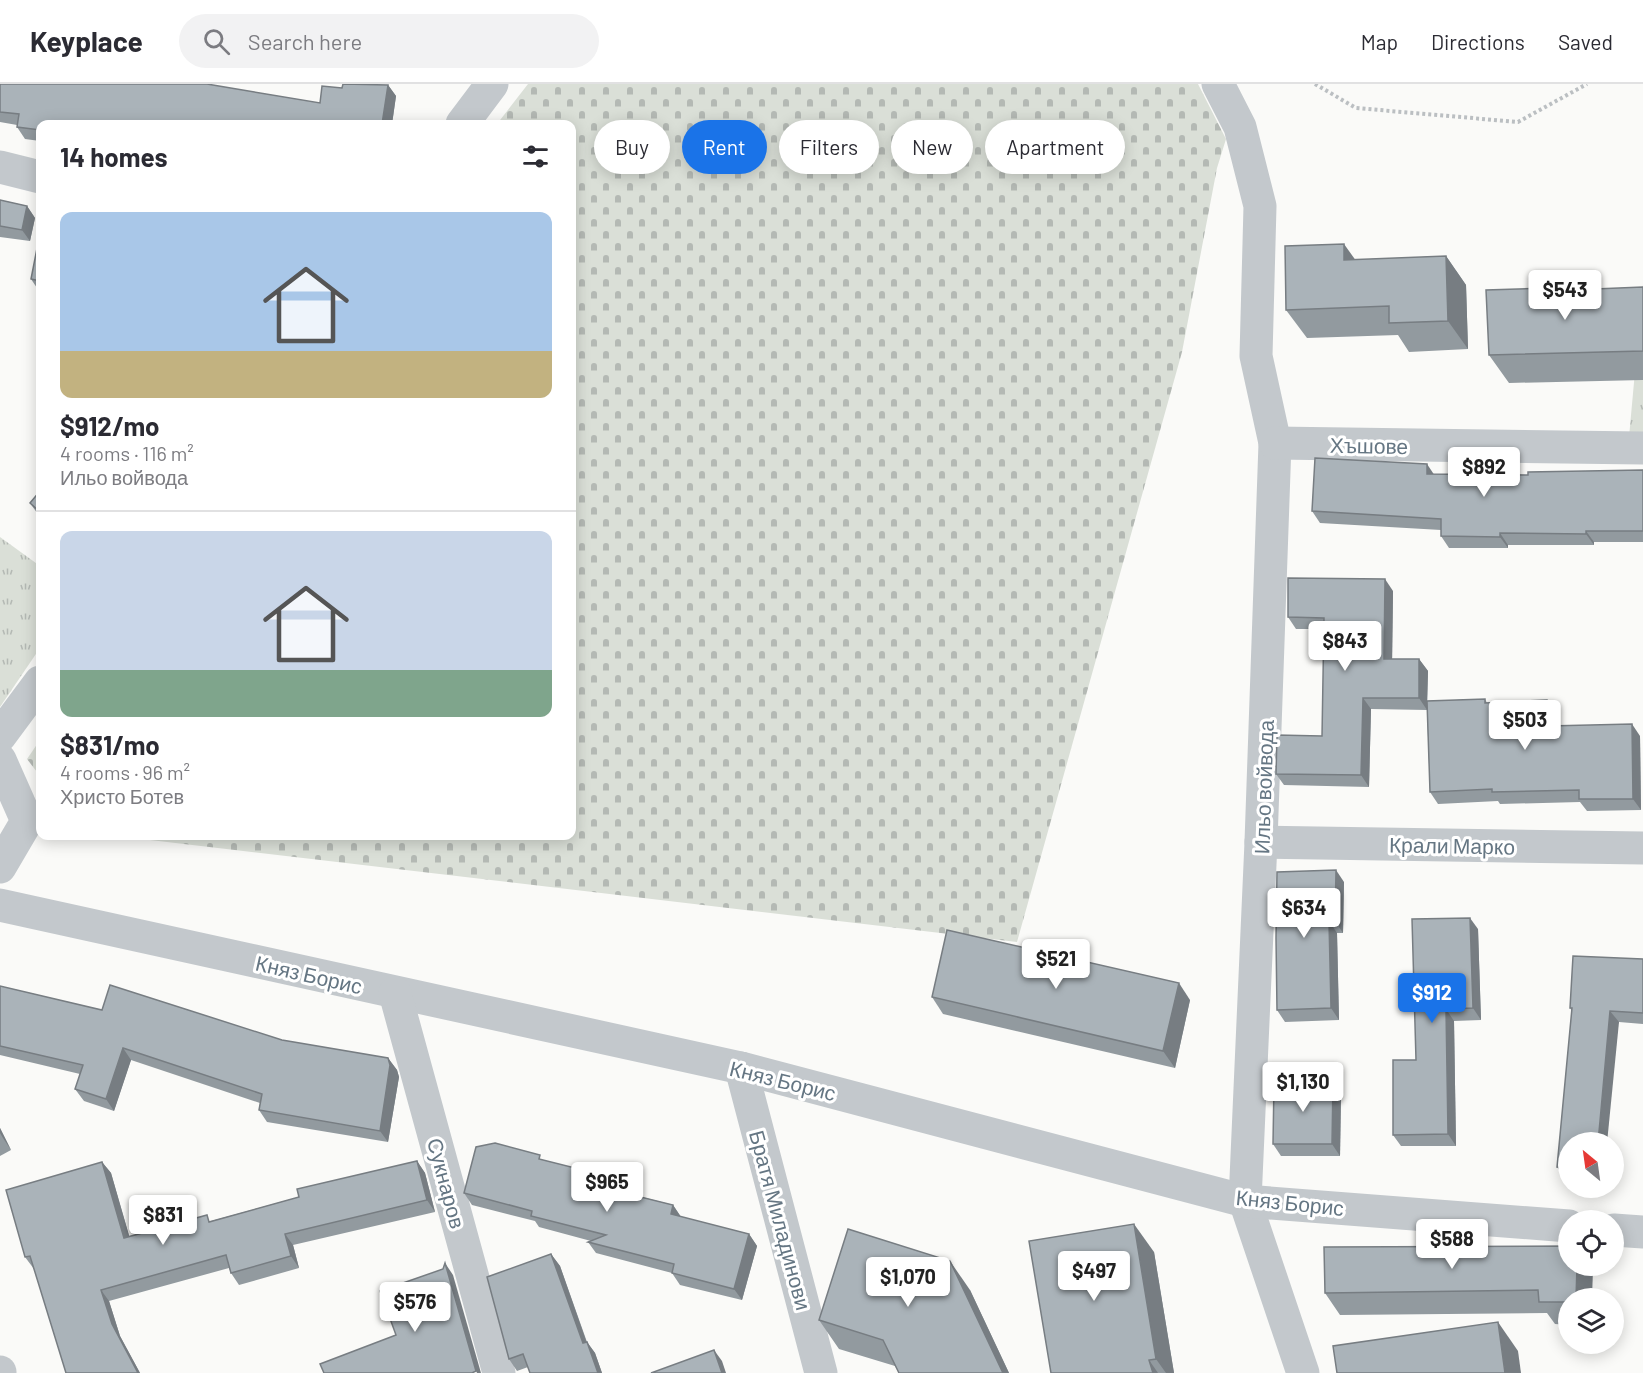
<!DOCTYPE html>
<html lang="en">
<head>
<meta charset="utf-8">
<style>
	:root { --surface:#fff; --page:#f2f2f3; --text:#2b2b33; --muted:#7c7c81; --line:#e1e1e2; --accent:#1a73e8 }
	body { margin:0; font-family:Barlow,sans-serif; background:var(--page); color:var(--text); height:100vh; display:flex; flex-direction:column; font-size:22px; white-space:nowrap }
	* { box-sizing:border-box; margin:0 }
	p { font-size:20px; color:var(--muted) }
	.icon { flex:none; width:33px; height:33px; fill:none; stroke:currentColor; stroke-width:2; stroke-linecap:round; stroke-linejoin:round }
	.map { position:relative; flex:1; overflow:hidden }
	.sheet { position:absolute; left:36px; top:36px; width:540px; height:720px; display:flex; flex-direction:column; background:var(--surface); border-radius:12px; box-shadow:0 3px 15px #0003 }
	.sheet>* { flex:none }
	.banner { position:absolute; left:594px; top:36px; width:570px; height:54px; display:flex; gap:12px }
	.needle { width:39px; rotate:331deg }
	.controls { position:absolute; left:1558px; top:1048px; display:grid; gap:12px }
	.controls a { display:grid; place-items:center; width:66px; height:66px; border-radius:50%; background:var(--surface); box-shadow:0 3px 15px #0003; font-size:30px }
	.price { position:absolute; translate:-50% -51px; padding:0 14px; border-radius:6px; background:#fff; color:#222; font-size:20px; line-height:39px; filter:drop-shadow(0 2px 3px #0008) }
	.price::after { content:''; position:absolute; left:50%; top:36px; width:18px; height:14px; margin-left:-9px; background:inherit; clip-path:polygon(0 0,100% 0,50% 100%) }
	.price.selected { background:var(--accent); color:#fff }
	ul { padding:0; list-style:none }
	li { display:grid; align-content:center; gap:12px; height:318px; padding:0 24px }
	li+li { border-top:2px solid var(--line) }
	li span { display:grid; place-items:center; height:186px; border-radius:12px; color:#555 }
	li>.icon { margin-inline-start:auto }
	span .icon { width:108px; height:108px; fill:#fffc; stroke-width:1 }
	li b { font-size:26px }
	h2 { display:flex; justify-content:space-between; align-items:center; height:72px; padding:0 24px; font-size:26px }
	.chip { padding:0 21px; border-radius:27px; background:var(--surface); box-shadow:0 3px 15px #0003; font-size:21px; line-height:54px }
	.chip.selected { background:var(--accent); color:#fff }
	header { display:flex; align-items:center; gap:36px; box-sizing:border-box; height:84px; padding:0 30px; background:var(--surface); border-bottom:2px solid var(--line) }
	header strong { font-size:28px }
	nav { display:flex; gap:33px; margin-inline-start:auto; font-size:21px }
	.search { width:420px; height:54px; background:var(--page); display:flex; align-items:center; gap:15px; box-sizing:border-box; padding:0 21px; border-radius:33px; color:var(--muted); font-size:22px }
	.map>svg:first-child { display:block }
	.grass { fill:url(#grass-tufts) }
	.cemetery { fill:url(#cemetery-stones) }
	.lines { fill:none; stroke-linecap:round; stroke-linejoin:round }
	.path { stroke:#bbbfc2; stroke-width:4; stroke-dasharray:3 3; stroke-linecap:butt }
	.minor { stroke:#c3c8cc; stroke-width:33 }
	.wall { fill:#929a9f }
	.shaded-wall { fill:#777d82 }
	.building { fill:#aab3b9; stroke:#777d82; stroke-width:1.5 }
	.labels { text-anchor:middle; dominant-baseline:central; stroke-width:6; stroke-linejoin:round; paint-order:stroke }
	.street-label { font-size:21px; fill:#657683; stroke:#fff }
</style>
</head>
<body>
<header>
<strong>Keyplace</strong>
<div class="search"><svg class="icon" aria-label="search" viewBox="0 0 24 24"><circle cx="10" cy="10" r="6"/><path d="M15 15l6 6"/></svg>Search here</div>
<nav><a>Map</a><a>Directions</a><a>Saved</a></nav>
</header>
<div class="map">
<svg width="1643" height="1289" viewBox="0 0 1643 1289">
	<defs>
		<pattern id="grass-tufts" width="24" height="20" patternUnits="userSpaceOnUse" patternTransform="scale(1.5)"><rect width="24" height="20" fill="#dadfd7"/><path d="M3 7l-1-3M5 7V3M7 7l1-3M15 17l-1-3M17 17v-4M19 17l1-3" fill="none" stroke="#b4b9b4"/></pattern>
		<pattern id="cemetery-stones" width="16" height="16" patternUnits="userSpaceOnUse" patternTransform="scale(1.5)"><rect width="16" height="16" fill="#dadfd7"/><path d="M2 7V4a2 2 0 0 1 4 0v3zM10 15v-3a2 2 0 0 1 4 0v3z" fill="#b4b9b4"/></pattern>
	</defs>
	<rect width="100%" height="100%" fill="#fafaf8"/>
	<g class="grass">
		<path d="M1643 200V353H1629Z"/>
		<path d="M0 453 40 482V564L0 623Z"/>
	</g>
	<g class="cemetery">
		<path d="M528 0H1198L1226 55 1217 84 1182 268 1017 858 116 752H572V40H497Z"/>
		<path d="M40 656V692L27 675Z"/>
	</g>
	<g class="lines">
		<path class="path" d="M1315 0 1356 24 1518 38 1587 0"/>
		<g class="minor">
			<path d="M1218 0 1240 43 1260 122 1256 272 1275 359 1261 758 1245 1117 1303 1289"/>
			<path d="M462 40 492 0"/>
			<path d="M0 83 40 93"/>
			<path d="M1275 359 1643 364"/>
			<path d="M0 652 40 598"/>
			<path d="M0 676 27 737 0 783"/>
			<path d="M1261 758 1643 764"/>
			<path d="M0 821 741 984 1245 1117 1569 1142"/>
			<path d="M395 909 499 1289"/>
			<path d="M741 984 821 1289"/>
			<path d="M1614 1146 1643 1148"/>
			<path d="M0 1288V1289"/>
		</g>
	</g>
	<g class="wall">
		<path d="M0 0 320 19 342 4 388 1 396 12 392 40H40V57L25 55 17 43V41L0 38Z"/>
		<path d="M0 116 27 122 35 134 30 157 0 153Z"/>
		<path d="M40 149V207H39L31 195Z"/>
		<path d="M1446 172 1466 201 1468 265 1409 268 1398 251 1307 254 1286 226 1355 176Z"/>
		<path d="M1643 203V296L1509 299 1489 271 1546 204 1548 207Z"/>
		<path d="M1643 386V458H1594V461H1508V464H1449L1441 452V446L1320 439 1312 427 1434 390 1528 391Z"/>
		<path d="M40 407V433L30 419Z"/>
		<path d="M1393 507 1392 575H1419L1428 587 1427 617 1485 615 1487 619 1547 616 1555 628 1556 642 1640 652 1641 726 1587 727 1580 718 1500 720 1498 717 1438 720 1430 708 1427 626 1371 625 1369 703 1284 701 1276 690 1322 652 1324 545H1296L1288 533Z"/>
		<path d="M1344 798 1343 849H1337L1339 936 1285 938 1277 926Z"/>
		<path d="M1478 845 1481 936 1454 937 1456 1062H1401L1393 1051Z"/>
		<path d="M1643 875V940L1619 938 1569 1059V1095H1566L1557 1083 1572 927 1570 924Z"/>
		<path d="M0 902 102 926 388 974 397 986 399 993 388 1058 267 1038 259 1026 260 1019 131 976 114 1027 84 1017 75 1005 80 990 0 971Z"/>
		<path d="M932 913 1190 916 1175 984 943 930Z"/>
		<path d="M1333 999 1341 1011 1340 1072H1281L1273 1060Z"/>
		<path d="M0 1044 11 1066 0 1072Z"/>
		<path d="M544 1076 616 1104 615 1106 673 1121 681 1133 749 1150 757 1162 742 1216 680 1201 672 1189 596 1169 588 1158 591 1157 539 1143 535 1137 472 1121 464 1109Z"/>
		<path d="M417 1077 425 1089 435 1128 293 1161 299 1184 239 1201 231 1189 229 1184 109 1217 120 1252 140 1289H66L34 1185 25 1173 102 1078 111 1089 129 1152 211 1137 299 1113Z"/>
		<path d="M1154 1168 1174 1289H1051Z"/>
		<path d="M551 1170 560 1182 587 1258 595 1269 602 1289H530L528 1283 517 1287 509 1275Z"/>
		<path d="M1593 1185 1569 1215V1241L1555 1240 1547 1229 1340 1231 1325 1209Z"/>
		<path d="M970 1206 1009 1289H899L895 1282 839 1265 819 1236Z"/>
	</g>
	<g class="shaded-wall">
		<path d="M388 1 396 12 392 40H382Z"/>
		<path d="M27 122 35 134 30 157 22 146Z"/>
		<path d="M1344 160 1364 188 1344 176Z"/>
		<path d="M1446 172 1466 201 1468 265 1448 237Z"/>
		<path d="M1427 380 1435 392 1427 390Z"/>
		<path d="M1586 447 1594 458V461L1586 450Z"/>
		<path d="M1500 449 1508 461V464L1500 453Z"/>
		<path d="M1385 495 1393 507 1392 586 1384 575Z"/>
		<path d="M1419 575 1428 587 1427 626 1419 614Z"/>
		<path d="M1363 614 1371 625 1369 703 1361 691Z"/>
		<path d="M1547 616 1555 628 1556 653 1548 642Z"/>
		<path d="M1632 640 1640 652 1641 726 1633 715Z"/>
		<path d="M1336 786 1344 798 1343 849 1335 837Z"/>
		<path d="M1470 834 1478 845 1481 936 1473 924Z"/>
		<path d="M1329 837 1337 849 1339 936 1331 924Z"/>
		<path d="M1179 899 1190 916 1175 984 1163 967Z"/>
		<path d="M1446 925 1454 937 1456 1062 1448 1050Z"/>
		<path d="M1610 927 1619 938 1607 1059H1598Z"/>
		<path d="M123 964 131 976 114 1027 106 1015Z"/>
		<path d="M388 974 397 986 399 993 388 1058 380 1047Z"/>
		<path d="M1333 999 1341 1011 1340 1072 1332 1060Z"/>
		<path d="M0 1044 11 1066 3 1054 0 1049Z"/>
		<path d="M417 1077 425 1089 435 1128 427 1116Z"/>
		<path d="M102 1078 111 1089 133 1165 124 1154Z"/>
		<path d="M607 1092 616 1104 612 1115 604 1104Z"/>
		<path d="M673 1121 681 1133 671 1130Z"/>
		<path d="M1134 1140 1154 1168 1174 1289H1166L1156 1275Z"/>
		<path d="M285 1150 293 1161 299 1184 291 1172Z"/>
		<path d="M749 1150 757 1162 742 1216 734 1205Z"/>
		<path d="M551 1170 560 1182 591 1271 583 1259Z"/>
		<path d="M950 1177 970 1206 1009 1289H1003Z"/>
		<path d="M445 1179 453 1191 481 1289H477L476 1287Z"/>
		<path d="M1577 1182H1591L1593 1185 1592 1215H1576Z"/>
		<path d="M101 1206 109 1217 120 1252 140 1289H138L112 1240Z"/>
		<path d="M1498 1238 1518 1267 1521 1289H1505Z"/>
		<path d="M587 1258 595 1269 602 1289H598Z"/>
		<path d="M714 1266 722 1277 726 1289H722Z"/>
		<path d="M1149 1276 1158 1289H1153Z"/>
	</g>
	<g class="building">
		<path d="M0 0H207L320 19 322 2 342 4 343 0 388 1 382 40H40V46L17 43 19 30 0 28Z"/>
		<path d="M0 116 27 122 22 146 0 142Z"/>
		<path d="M40 149V197L31 195Z"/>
		<path d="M1344 160V176L1446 172 1448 237 1389 239V222L1286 226 1285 162Z"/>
		<path d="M1643 203V267L1489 271 1486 206 1546 204V207Z"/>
		<path d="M1315 374 1427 380V390L1528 391V388L1643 386V447H1586V450L1500 449V453L1441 452V435L1312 427Z"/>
		<path d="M40 407V428L30 419Z"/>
		<path d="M1288 494 1385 495 1384 575H1419V614H1363L1361 691 1276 690 1277 651 1322 652 1324 534 1288 533Z"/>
		<path d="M1485 615V619L1547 616 1548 642 1632 640 1633 715H1579V706L1492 708V705L1430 708 1427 617Z"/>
		<path d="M1336 786 1335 837H1329L1331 924 1277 926 1276 854 1277 788Z"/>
		<path d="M1470 834 1473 924 1446 925 1448 1050 1393 1051V976H1416L1412 835Z"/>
		<path d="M947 846 1179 899 1163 967 932 913Z"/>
		<path d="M1573 872 1643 875V929L1610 927 1598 1059H1569V1084L1557 1083 1572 924H1570Z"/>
		<path d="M110 901 282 956 388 974 390 981 380 1047 259 1026 262 1010 123 964 106 1015 75 1005 83 981 0 962V902L102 926Z"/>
		<path d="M1274 999H1333L1332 1060H1273Z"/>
		<path d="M495 1059 540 1071 539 1075 607 1092 604 1104 673 1121 671 1130 749 1150 734 1205 672 1189 674 1180 588 1158 606 1151 531 1132 532 1127 464 1109 476 1063Z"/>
		<path d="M417 1077 427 1116 285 1150 291 1172 231 1189 226 1171 101 1206 112 1240 138 1289H66L30 1172 25 1173 6 1106 102 1078 124 1154 207 1131 209 1138 299 1113 297 1105Z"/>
		<path d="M1134 1140 1156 1275 1149 1276 1153 1289H1051L1029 1157Z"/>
		<path d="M848 1145 950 1177 1003 1289H899L883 1256 819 1236Z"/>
		<path d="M1569 1162V1182H1577L1576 1215H1569V1218H1539L1538 1206 1325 1209 1324 1163Z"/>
		<path d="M551 1170 583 1259 587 1258 598 1289H530L523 1270 509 1275 487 1193Z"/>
		<path d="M445 1179 476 1287 472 1289H324L320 1280 396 1251 380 1207 443 1185Z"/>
		<path d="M1498 1238 1505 1289H1337L1333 1262Z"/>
		<path d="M714 1266 722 1289H651Z"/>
	</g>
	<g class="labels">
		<g class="street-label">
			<text transform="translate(1369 361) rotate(1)">Хъшове</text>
			<text transform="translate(1263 703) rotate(-88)">Ильо войвода</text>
			<text transform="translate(1452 761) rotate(1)">Крали Марко</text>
			<text transform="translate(309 890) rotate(13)">Княз Борис</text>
			<text transform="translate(783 996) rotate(14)">Княз Борис</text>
			<text transform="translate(447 1099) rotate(75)">Сукнаров</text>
			<text transform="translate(1290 1118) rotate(6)">Княз Борис</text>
			<text transform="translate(781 1136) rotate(75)">Братя Миладинови</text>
		</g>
	</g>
</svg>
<div class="controls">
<a><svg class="needle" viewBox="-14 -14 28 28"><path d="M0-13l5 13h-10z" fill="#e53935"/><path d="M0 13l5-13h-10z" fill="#7c7c81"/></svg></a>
<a><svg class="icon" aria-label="locate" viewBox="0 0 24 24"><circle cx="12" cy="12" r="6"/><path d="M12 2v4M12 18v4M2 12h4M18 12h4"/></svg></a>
<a><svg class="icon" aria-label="layers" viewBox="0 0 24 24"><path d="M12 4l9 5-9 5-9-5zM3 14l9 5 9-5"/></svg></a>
</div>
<b class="price" style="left:1565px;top:237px">$543</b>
<b class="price" style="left:1484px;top:414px">$892</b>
<b class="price" style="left:1345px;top:588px">$843</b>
<b class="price" style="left:1525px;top:667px">$503</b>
<b class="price" style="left:1304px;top:855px">$634</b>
<b class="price" style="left:1056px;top:906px">$521</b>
<b class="price selected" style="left:1432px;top:940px">$912</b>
<b class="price" style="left:1303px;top:1029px">$1,130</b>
<b class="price" style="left:607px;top:1129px">$965</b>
<b class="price" style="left:163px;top:1162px">$831</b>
<b class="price" style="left:1452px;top:1186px">$588</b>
<b class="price" style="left:1094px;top:1218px">$497</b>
<b class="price" style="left:908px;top:1224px">$1,070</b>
<b class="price" style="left:415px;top:1249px">$576</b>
<div class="banner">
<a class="chip">Buy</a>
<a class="chip selected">Rent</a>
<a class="chip">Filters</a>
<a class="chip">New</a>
<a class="chip">Apartment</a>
</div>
<section class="sheet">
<h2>14 homes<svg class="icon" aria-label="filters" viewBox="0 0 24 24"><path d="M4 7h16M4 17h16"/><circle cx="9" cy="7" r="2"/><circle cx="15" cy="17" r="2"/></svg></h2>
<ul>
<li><span style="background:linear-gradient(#a9c7e8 75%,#c2b280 0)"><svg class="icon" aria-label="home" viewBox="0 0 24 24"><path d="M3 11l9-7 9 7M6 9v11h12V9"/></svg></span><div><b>$912/mo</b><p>4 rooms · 116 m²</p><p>Ильо войвода</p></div></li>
<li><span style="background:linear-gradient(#c9d6e8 75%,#7fa58c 0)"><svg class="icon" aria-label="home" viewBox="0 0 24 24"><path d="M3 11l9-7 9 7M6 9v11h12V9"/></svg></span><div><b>$831/mo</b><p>4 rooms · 96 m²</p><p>Христо Ботев</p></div></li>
</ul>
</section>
</div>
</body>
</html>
